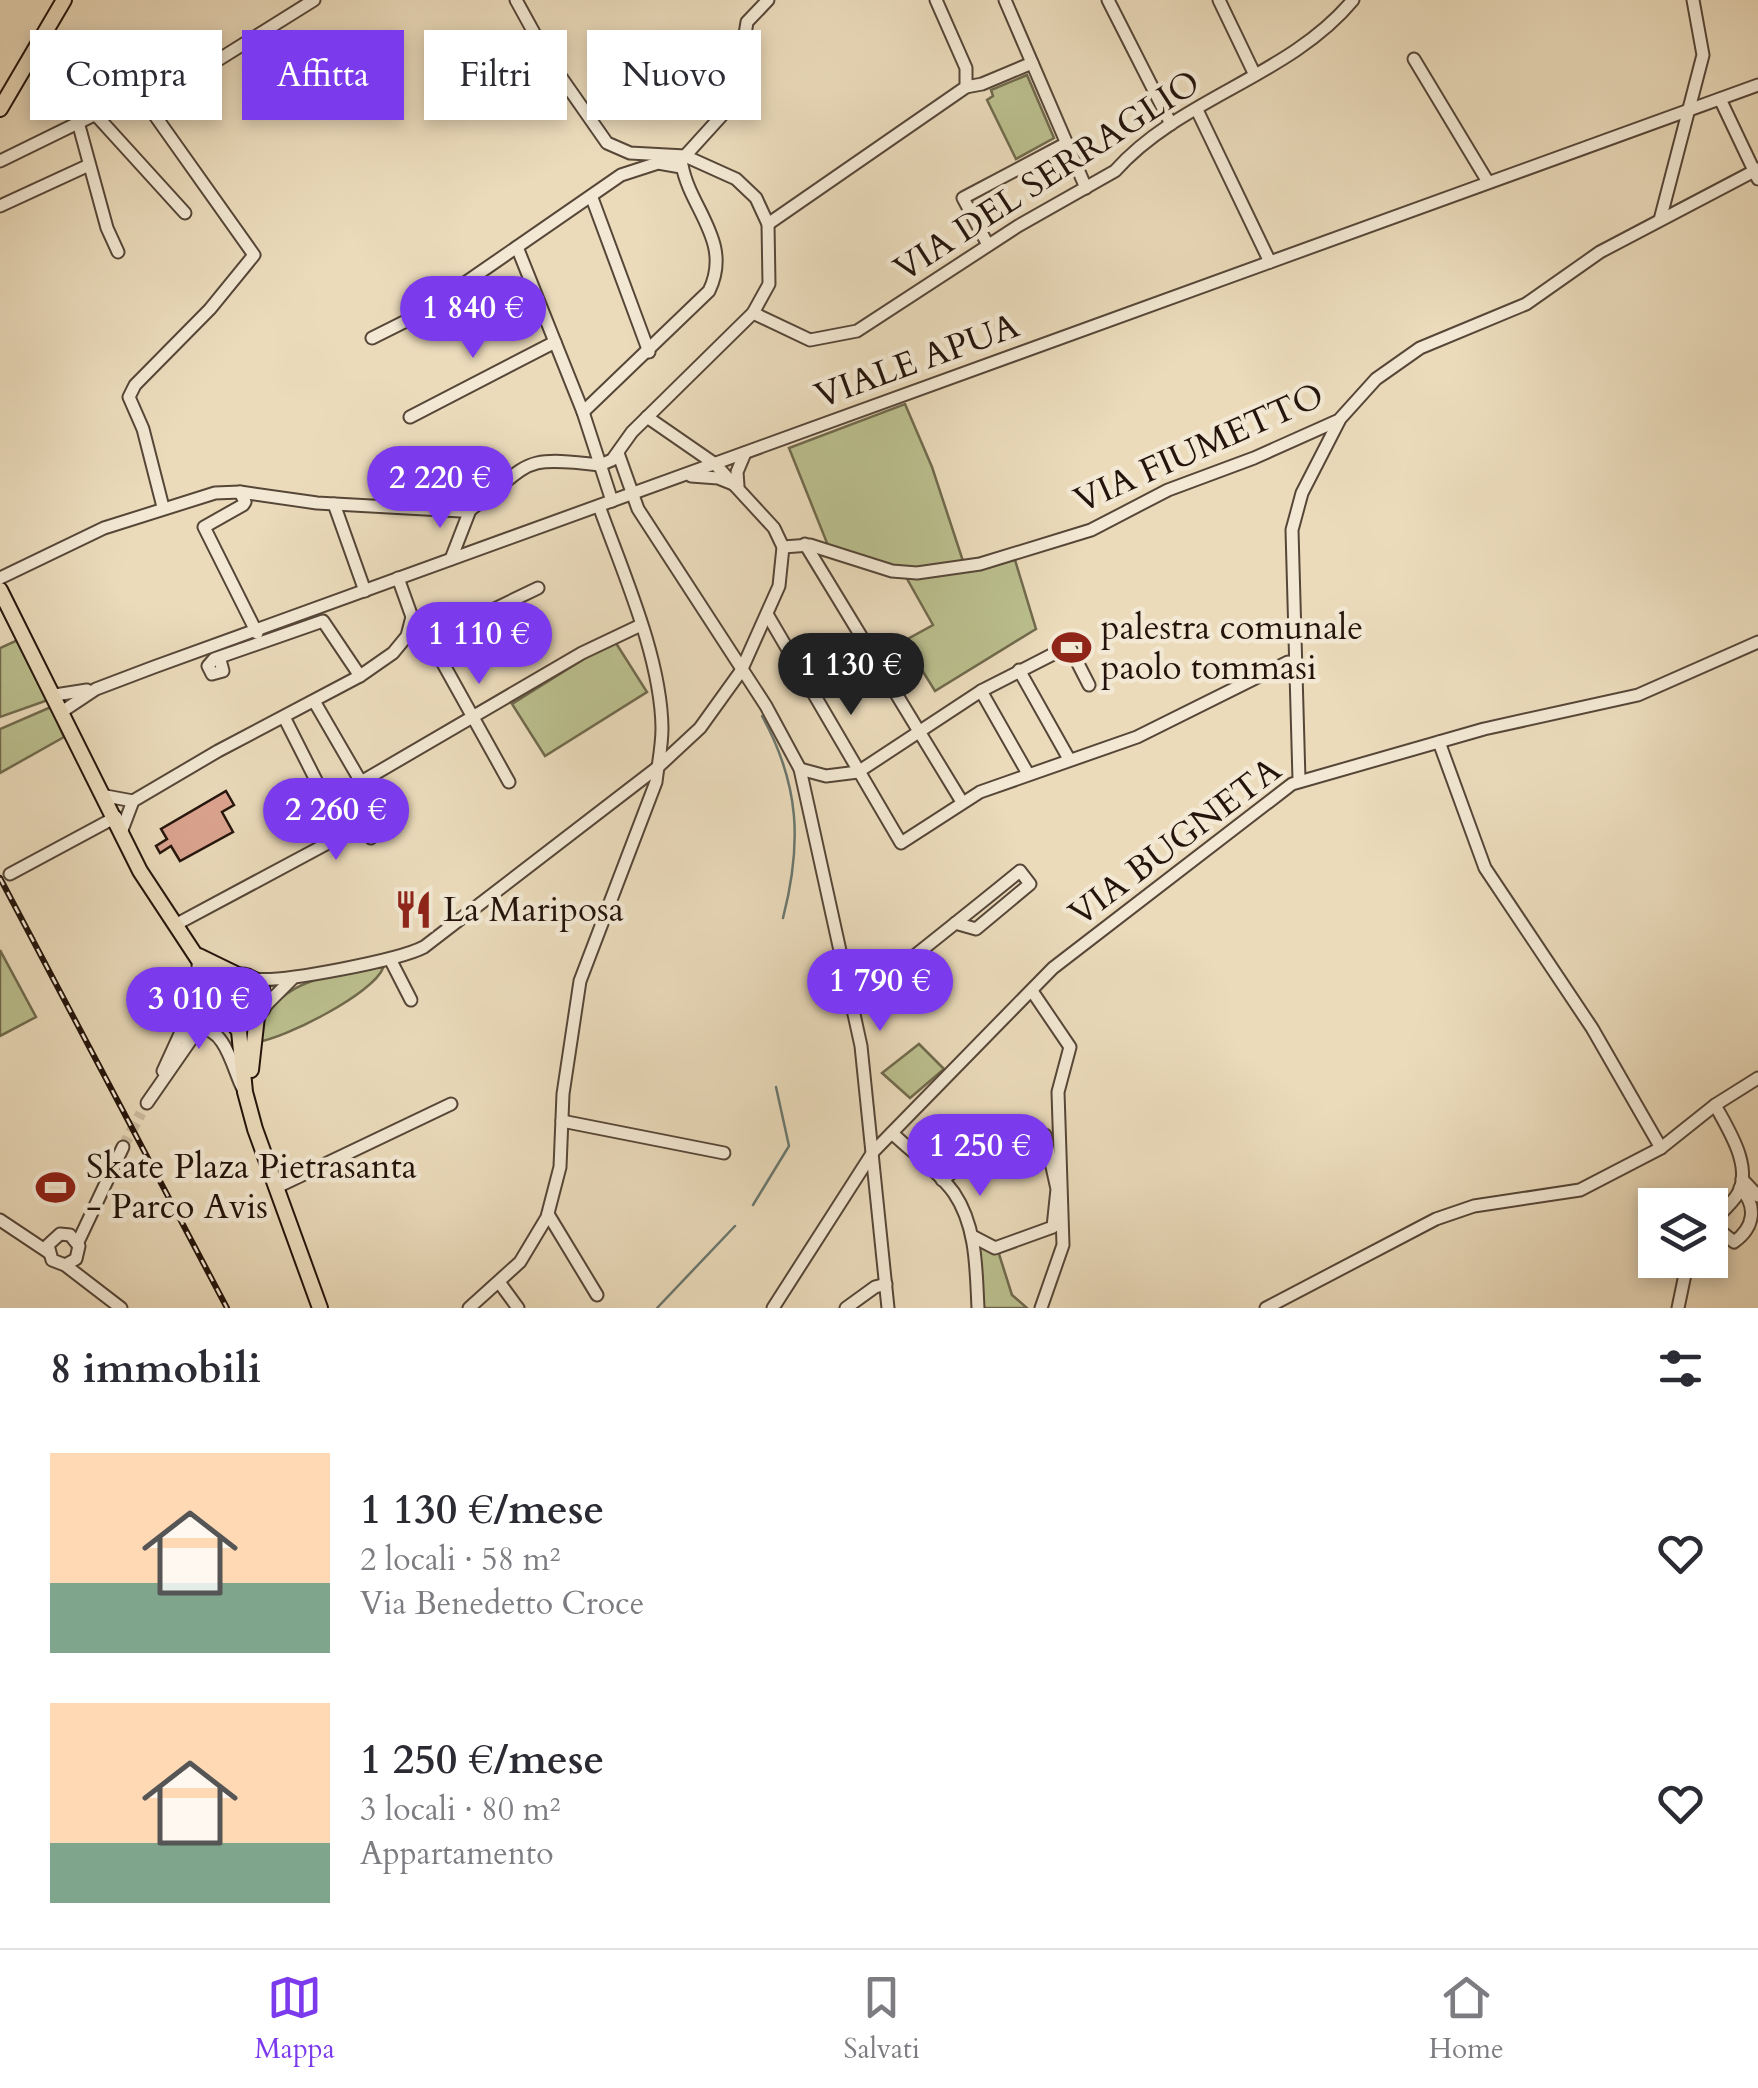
<!DOCTYPE html>
<html lang="it">
<head>
<meta charset="utf-8">
<style>
	:root { --surface:#fff; --page:#f7f7f7; --text:#2b2b33; --muted:#7c7c81; --line:#e1e1e2; --accent:#7c3aed }
	body { margin:0; font-family:Cardo,serif; background:var(--page); color:var(--text); height:100vh; display:flex; flex-direction:column; font-size:38px; white-space:nowrap }
	* { box-sizing:border-box; margin:0 }
	p { font-size:32px; color:var(--muted) }
	.icon { flex:none; width:55px; height:55px; fill:none; stroke:currentColor; stroke-width:2; stroke-linecap:round; stroke-linejoin:round }
	.map { position:relative; height:1308px; overflow:hidden }
	.panel { display:flex; flex-direction:column; background:var(--surface); flex:1 }
	.panel>* { flex:none }
	.banner { position:absolute; left:30px; top:30px; width:1000px; height:90px; display:flex; gap:20px }
	.tools { position:absolute; left:1638px; top:1188px; display:grid; gap:20px }
	.tools a { display:grid; place-items:center; width:90px; height:90px; border-radius:0px; background:var(--surface); box-shadow:0 5px 15px #0003; font-size:50px }
	.price { position:absolute; translate:-50% -85px; padding:0 22px; border-radius:35px; background:var(--accent); color:#fff; font-size:32px; line-height:65px; filter:drop-shadow(0 2px 5px #0008) }
	.price::after { content:''; position:absolute; left:50%; top:60px; width:30px; height:22px; margin-left:-15px; background:inherit; clip-path:polygon(0 0,100% 0,50% 100%) }
	.price.current { background:#222; color:#fff }
	ul { padding:0; list-style:none }
	li { display:flex; align-items:center; gap:30px; height:250px; padding:0 50px }
	li span { display:grid; place-items:center; flex:none; width:280px; height:200px; border-radius:0px; color:#555 }
	li>.icon { margin-inline-start:auto }
	span .icon { width:120px; height:120px; fill:#fffc; stroke-width:1 }
	li b { font-size:42px }
	h2 { display:flex; justify-content:space-between; align-items:center; height:120px; padding:0 50px; font-size:42px }
	.pill { padding:0 35px; border-radius:0px; background:var(--surface); box-shadow:0 5px 15px #0003; font-size:35px; line-height:90px }
	.pill.current { background:var(--accent); color:#fff }
	.tabs { display:flex; justify-content:space-around; align-items:center; height:140px; border-top:2px solid var(--line); background:var(--surface); font-size:28px; color:var(--muted) }
	.tabs a { display:grid; justify-items:center; gap:5px }
	.tabs .current { color:var(--accent) }
	.map>svg:first-child { display:block }
	.green { fill:#bbbf8e; stroke:#706a4d; stroke-width:2.5 }
	.lines { fill:none; stroke-linecap:round; stroke-linejoin:round }
	.stream { stroke:#6a786f; stroke-width:2.5 }
	.building { fill:#dca490; stroke:#24140c; stroke-width:2.5 }
	.minor-tunnel { stroke:#cdbda1; stroke-width:11; stroke-dasharray:11 5.5; stroke-linecap:butt }
	.minor-casing { stroke:#564638; stroke-width:15 }
	.major-casing { stroke:#24140c; stroke-width:18 }
	.minor { stroke:#f2e8d3; stroke-width:11 }
	.major { stroke:#ebdbbb; stroke-width:14 }
	.rail-casing { stroke:#24140c; stroke-width:6 }
	.rail { stroke:#f2e8d3; stroke-width:2.5; stroke-dasharray:8; stroke-linecap:butt }
	.labels { text-anchor:middle; dominant-baseline:central; stroke-width:9; stroke-linejoin:round; paint-order:stroke }
	.street-label { font-size:35px; fill:#24140c; stroke:#f2e8d3 }
	.poi-label { font-size:35px; fill:#24140c; stroke:#f2e8d3; text-anchor:start }
</style>
</head>
<body>
<div class="map">
<svg width="1758" height="1308" viewBox="0 0 1758 1308">
	<rect width="100%" height="100%" fill="#ebdbbb"/>
	<filter id="stains"><feTurbulence type="fractalNoise" baseFrequency=".002" numOctaves="4"/><feColorMatrix values="0 0 0 0 .2 0 0 0 0 .09 0 0 0 0 .02 0 0 0 .5 -.17"/></filter>
	<radialGradient id="worn" r=".72"><stop offset=".6" stop-color="#630" stop-opacity="0"/><stop offset="1" stop-color="#630" stop-opacity=".3"/></radialGradient>
	<g class="green">
		<path d="M1027 75 1054 138 1016 159 987 100 993 96 991 90Z"/>
		<path d="M905 404 932 467 963 561 903 570 829 548 789 448Z"/>
		<path d="M1015 560 1036 629 935 691 904 641 933 625 906 577Z"/>
		<path d="M20 639 48 700 0 717V648Z"/>
		<path d="M614 640 647 692 545 756 512 704Z"/>
		<path d="M51 707 64 737 0 773V729Z"/>
		<path d="M0 950 36 1017 0 1036Z"/>
		<path d="M374 967 383 968C374 993 284 1039 257 1042 269 982 322 977 374 967Z"/>
		<path d="M919 1044 944 1069 910 1098 882 1073Z"/>
		<path d="M976 1243 999 1254 1012 1295 1027 1308H983Z"/>
	</g>
	<g class="lines">
		<g class="stream">
			<path d="M762 716C800 785 802 844 783 918"/>
			<path d="M753 1205 789 1146 776 1087"/>
			<path d="M657 1308 735 1226"/>
		</g>
	</g>
	<path class="building" d="M226 791 234 805 222 812 233 832 180 861 171 846 160 853 156 846 167 839 161 829Z"/>
	<g class="lines">
		<path class="minor-tunnel" d="M123 1147 141 1113"/>
		<defs>
			<g id="minor">
				<path d="M516 0 549 60 607 143 630 153 685 156 736 179 756 198 768 224 769 284 753 313 632 432 612 460 600 465"/>
				<path d="M1005 0 1086 188"/>
				<path d="M1108 0 1171 124"/>
				<path d="M1219 0 1255 75"/>
				<path d="M1414 59 1488 182"/>
				<path d="M966 87 982 84 1032 63"/>
				<path d="M139 93 254 255 210 309 135 385 129 397 143 429 163 507"/>
				<path d="M1720 99 1758 179"/>
				<path d="M1197 110 1270 262"/>
				<path d="M95 114 185 213"/>
				<path d="M78 122 107 228 118 252"/>
				<path d="M685 156 734 102 747 22 768 0"/>
				<path d="M0 161 139 93 210 65 314 0"/>
				<path d="M592 198 649 352"/>
				<path d="M0 206 89 165"/>
				<path d="M1660 220 1703 55 1693 0"/>
				<path d="M768 224 966 87V68L936 0"/>
				<path d="M988 245 963 198 1065 144"/>
				<path d="M517 247 583 412 612 501"/>
				<path d="M753 313 810 340 857 331 1018 226 1115 171C1181 97 1289 77 1353 0"/>
				<path d="M372 338 420 314 621 175 658 163 681 167"/>
				<path d="M583 412 709 291C733 242 690 209 682 165"/>
				<path d="M410 417 555 342"/>
				<path d="M618 453 638 509 766 706 800 769 861 1046 888 1308"/>
				<path d="M691 476 718 478 738 486 737 472 745 453"/>
				<path d="M240 492 245 502 243 505 204 527 257 633"/>
				<path d="M334 504 365 591"/>
				<path d="M805 544 962 802"/>
				<path d="M783 547 810 545 892 571 917 573 980 564 1091 530 1168 490 1254 458 1339 420 1376 379 1420 348 1526 304 1600 252 1758 169"/>
				<path d="M451 559 470 510"/>
				<path d="M0 578 104 528 215 493 240 492 317 503 461 511 470 510C533 464 516 455 600 465"/>
				<path d="M767 614 901 843 980 792 1137 737 1288 662 1294 667"/>
				<path d="M412 617 430 640 509 782"/>
				<path d="M430 640 538 588"/>
				<path d="M220 660 223 671 212 674 208 666 214 659 323 621 360 676"/>
				<path d="M1019 670 1069 759"/>
				<path d="M981 691 1027 772"/>
				<path d="M55 695 87 690"/>
				<path d="M314 701 361 782 371 838"/>
				<path d="M63 711 96 689 154 667 1758 85"/>
				<path d="M1439 742 1485 868 1592 1028 1661 1148"/>
				<path d="M800 769 826 776 858 772 981 691 1069 646 1089 685"/>
				<path d="M1299 780 1292 530 1302 493 1339 421"/>
				<path d="M361 782 582 653 641 625"/>
				<path d="M106 796 133 801"/>
				<path d="M122 830 133 801 218 751 360 676 393 653 407 636 412 617 398 578"/>
				<path d="M10 874 116 817"/>
				<path d="M175 925 330 842 328 804 284 717"/>
				<path d="M390 959 411 1000"/>
				<path d="M255 979C282 983 399 960 424 947L658 767 700 728 741 671 779 586 783 547 774 528 715 464 647 417"/>
				<path d="M1032 991 1070 1047 1058 1092 1063 1245 1041 1308"/>
				<path d="M854 1004C909 960 965 916 1020 871L1030 884 976 929 955 923"/>
				<path d="M262 1009 292 979"/>
				<path d="M192 1013 205 990 198 966"/>
				<path d="M183 1037C194 1020 204 1015 224 1014"/>
				<path d="M163 1071 185 1023 218 997"/>
				<path d="M147 1103 199 1028C225 1028 232 1066 242 1087"/>
				<path d="M562 1121 724 1153"/>
				<path d="M892 1133C912 1152 938 1171 954 1193 977 1227 976 1270 978 1308"/>
				<path d="M1742 1179 1758 1196"/>
				<path d="M942 1180 956 1170 1045 1135 1057 1189 1053 1227 995 1248 972 1236"/>
				<path d="M277 1187 451 1104"/>
				<path d="M548 1214 597 1295"/>
				<path d="M0 1220 48 1252"/>
				<path d="M1710 1225C1718 1215 1730 1206 1737 1195 1754 1168 1728 1129 1715 1105"/>
				<path d="M1723 1233 1734 1242C1754 1228 1758 1206 1740 1188"/>
				<path d="M78 1242 123 1147"/>
				<path d="M65 1265 76 1259 79 1246 70 1235 60 1234 48 1245 52 1260 65 1265 121 1308"/>
				<path d="M499 1282 518 1308"/>
				<path d="M469 1308 520 1262 547 1217 560 1167 563 1094 580 981 656 782C658 764 662 747 662 728 661 657 623 573 599 506"/>
				<path d="M773 1308 873 1152 1004 1018 1053 968 1292 784 1484 729 1638 695 1758 642"/>
				<path d="M846 1308 875 1287 886 1284"/>
				<path d="M1266 1308 1436 1219 1474 1206 1580 1190 1661 1148 1715 1105 1758 1078"/>
				<path d="M1678 1308 1688 1260"/>
			</g>
			<g id="major">
				<path d="M0 109 64 0"/>
				<path d="M0 590 140 871 219 991"/>
				<path d="M199 956 238 975"/>
				<path d="M231 1020H249L262 1009V988C251 974 238 971 223 983L219 1006 239 1031 245 1092 255 1129 320 1308"/>
				<path d="M251 1070 257 1016"/>
			</g>
		</defs>
		<use href="#minor" class="minor-casing"/>
		<use href="#major" class="major-casing"/>
		<use href="#minor" class="minor"/>
		<use href="#major" class="major"/>
		<defs>
			<path id="rail" d="M0 878 227 1308"/>
		</defs>
		<use href="#rail" class="rail-casing"/>
		<use href="#rail" class="rail"/>
	</g>
	<defs>
		<symbol id="stadium-bare" viewBox="-9 -9 18 18"><path d="M0-5a6.5 5 0 1 0 0 10a6.5 5 0 1 0 0-10ZM-3.5-1.8h7v3.6h-7Z" fill="#8f2418" stroke="#f2e8d3" stroke-width="2.5" paint-order="stroke"/></symbol>
		<symbol id="restaurant-bare" viewBox="-9 -9 18 18"><path d="M-5-6h1v4h1v-4h1v4h1v-4h1v5L-1.5 .5V6h-2V.5L-5-1ZM5-6V6H3V1.5H1.5Q1.5-4 5-6Z" fill="#8f2418" stroke="#f2e8d3" stroke-width="2.5" paint-order="stroke"/></symbol>
	</defs>
	<g fill-rule="evenodd">
		<use href="#stadium-bare" x="1044" y="620" width="55" height="55"/>
		<use href="#restaurant-bare" x="386" y="882" width="55" height="55"/>
		<use href="#stadium-bare" x="28" y="1160" width="55" height="55"/>
	</g>
	<g class="labels">
		<g class="street-label">
			<text transform="translate(1047 176) rotate(-33)">VIA DEL SERRAGLIO</text>
			<text transform="translate(917 361) rotate(-20)">VIALE APUA</text>
			<text transform="translate(1199 448) rotate(-24)">VIA FIUMETTO</text>
			<text transform="translate(1175 842) rotate(-37)">VIA BUGNETA</text>
		</g>
		<g class="poi-label">
			<text x="1101" y="628">palestra comunale<tspan x="1101" dy="40">paolo tommasi</tspan></text>
			<text x="443" y="910">La Mariposa</text>
			<text x="86" y="1167">Skate Plaza Pietrasanta<tspan x="86" dy="40">- Parco Avis</tspan></text>
		</g>
	</g>
	<rect width="100%" height="100%" filter="url(#stains)"/>
	<rect width="100%" height="100%" fill="url(#worn)"/>
</svg>
<div class="tools">
<a><svg class="icon" aria-label="layers" viewBox="0 0 24 24"><path d="M12 4l9 5-9 5-9-5zM3 14l9 5 9-5"/></svg></a>
</div>
<b class="price" style="left:473px;top:361px">1 840 €</b>
<b class="price" style="left:440px;top:531px">2 220 €</b>
<b class="price" style="left:479px;top:687px">1 110 €</b>
<b class="price current" style="left:851px;top:718px">1 130 €</b>
<b class="price" style="left:336px;top:863px">2 260 €</b>
<b class="price" style="left:880px;top:1034px">1 790 €</b>
<b class="price" style="left:199px;top:1052px">3 010 €</b>
<b class="price" style="left:980px;top:1199px">1 250 €</b>
<div class="banner">
<a class="pill">Compra</a>
<a class="pill current">Affitta</a>
<a class="pill">Filtri</a>
<a class="pill">Nuovo</a>
</div>
</div>
<section class="panel">
<h2>8 immobili<svg class="icon" aria-label="filters" viewBox="0 0 24 24"><path d="M4 7h16M4 17h16"/><circle cx="9" cy="7" r="2"/><circle cx="15" cy="17" r="2"/></svg></h2>
<ul>
<li><span style="background:linear-gradient(#ffd9b3 65%,#7fa58c 0)"><svg class="icon" aria-label="home" viewBox="0 0 24 24"><path d="M3 11l9-7 9 7M6 9v11h12V9"/></svg></span><div><b>1 130 €/mese</b><p>2 locali · 58 m²</p><p>Via Benedetto Croce</p></div><svg class="icon" aria-label="heart" viewBox="0 0 24 24"><path d="M12 20l-8-8c-3-5 5-10 8-4 3-6 11-1 8 4z"/></svg></li>
<li><span style="background:linear-gradient(#ffd9b3 70%,#7fa58c 0)"><svg class="icon" aria-label="home" viewBox="0 0 24 24"><path d="M3 11l9-7 9 7M6 9v11h12V9"/></svg></span><div><b>1 250 €/mese</b><p>3 locali · 80 m²</p><p>Appartamento</p></div><svg class="icon" aria-label="heart" viewBox="0 0 24 24"><path d="M12 20l-8-8c-3-5 5-10 8-4 3-6 11-1 8 4z"/></svg></li>
</ul>
</section>
<nav class="tabs">
<a class="current"><svg class="icon" aria-label="map" viewBox="0 0 24 24"><path d="M3 6l6-2 6 2 6-2v14l-6 2-6-2-6 2zM9 4v14M15 6v14"/></svg>Mappa</a>
<a><svg class="icon" aria-label="saved" viewBox="0 0 24 24"><path d="M7 4h10v16l-5-4-5 4z"/></svg>Salvati</a>
<a><svg class="icon" aria-label="home" viewBox="0 0 24 24"><path d="M3 11l9-7 9 7M6 9v11h12V9"/></svg>Home</a>
</nav>
</body>
</html>
